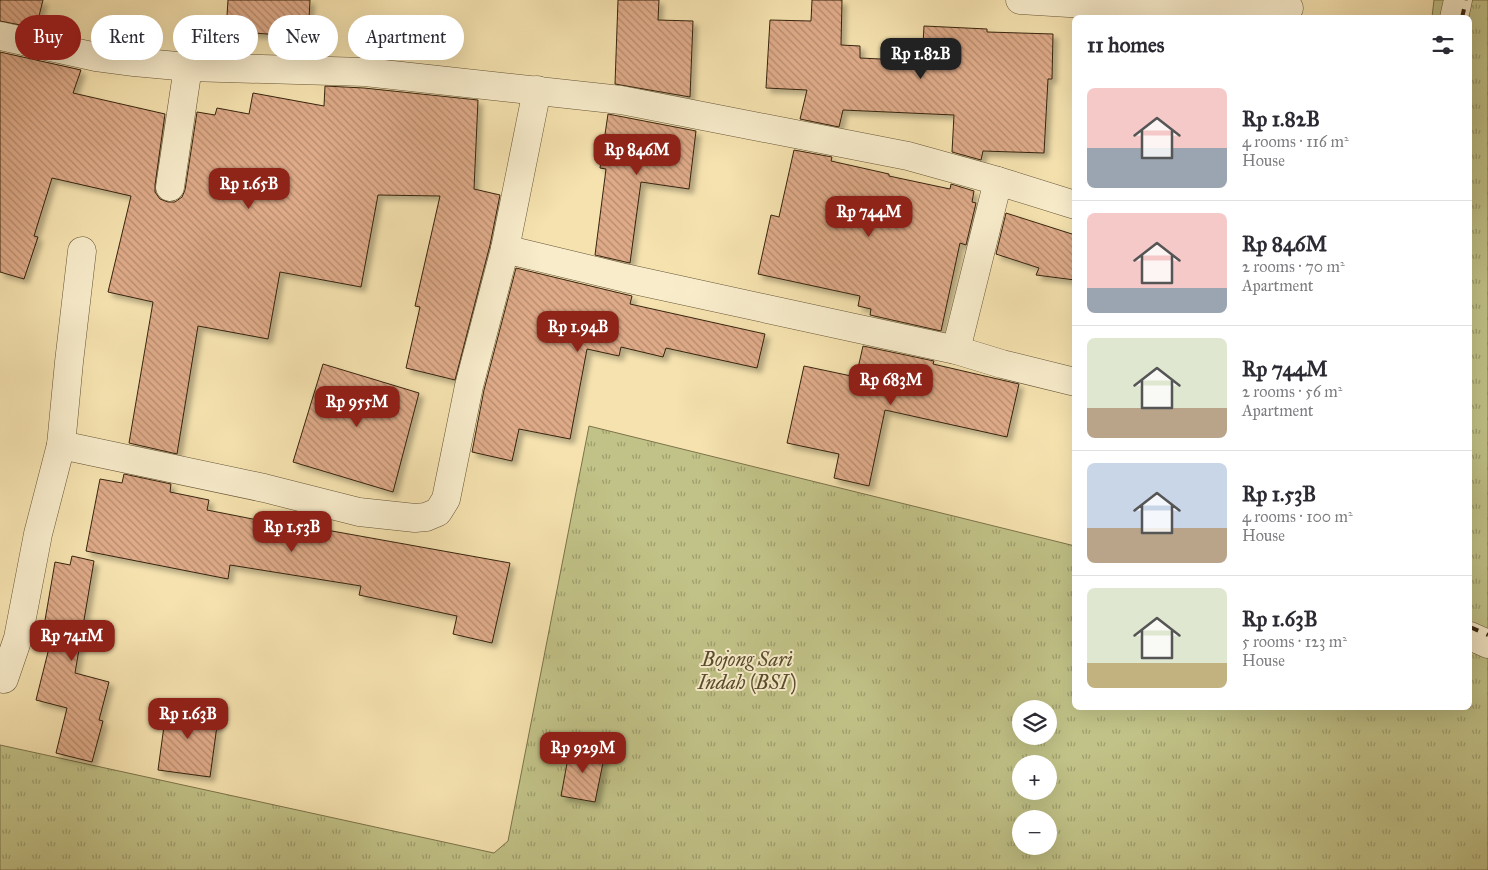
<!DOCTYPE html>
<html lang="en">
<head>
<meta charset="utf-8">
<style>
	:root { --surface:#fff; --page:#f7f7f7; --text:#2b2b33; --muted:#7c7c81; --line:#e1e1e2; --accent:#8f2418 }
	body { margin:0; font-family:"IM FELL Great Primer",serif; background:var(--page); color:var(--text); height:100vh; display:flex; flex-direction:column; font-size:19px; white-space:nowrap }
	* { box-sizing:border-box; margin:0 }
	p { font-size:16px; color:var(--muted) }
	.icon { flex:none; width:28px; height:28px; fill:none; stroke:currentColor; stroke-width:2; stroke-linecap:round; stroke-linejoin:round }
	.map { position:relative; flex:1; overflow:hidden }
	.drawer { position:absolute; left:1072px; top:15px; width:400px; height:695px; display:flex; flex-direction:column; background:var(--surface); border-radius:8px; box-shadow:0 5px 20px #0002 }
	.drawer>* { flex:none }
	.top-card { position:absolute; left:15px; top:15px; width:475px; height:45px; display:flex; gap:10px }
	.tools { position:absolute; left:1012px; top:700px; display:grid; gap:10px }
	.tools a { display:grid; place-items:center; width:45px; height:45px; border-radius:50%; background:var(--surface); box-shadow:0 5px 20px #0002; font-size:25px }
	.price { position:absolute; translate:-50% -42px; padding:0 11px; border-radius:10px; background:var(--accent); color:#fff; font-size:16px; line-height:32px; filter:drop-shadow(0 1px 2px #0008) }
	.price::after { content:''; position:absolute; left:50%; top:30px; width:15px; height:11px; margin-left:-8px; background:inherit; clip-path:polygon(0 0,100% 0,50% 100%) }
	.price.current { background:#222; color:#fff }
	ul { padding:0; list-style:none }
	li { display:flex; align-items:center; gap:15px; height:125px; padding:0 15px }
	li+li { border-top:1px solid var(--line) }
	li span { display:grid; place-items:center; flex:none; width:140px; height:100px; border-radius:8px; color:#555 }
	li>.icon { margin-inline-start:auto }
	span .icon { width:60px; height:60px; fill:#fffc; stroke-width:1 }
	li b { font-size:21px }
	h2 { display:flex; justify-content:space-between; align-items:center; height:60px; padding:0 15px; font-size:21px }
	.pill { padding:0 18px; border-radius:22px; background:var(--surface); box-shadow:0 5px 20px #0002; font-size:18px; line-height:45px }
	.pill.current { background:var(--accent); color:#fff }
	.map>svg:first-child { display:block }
	.park { fill:url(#park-tufts); stroke:#7c734a; fill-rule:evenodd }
	.building { fill:url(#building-back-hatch); stroke:#36240e; filter:url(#shadow) }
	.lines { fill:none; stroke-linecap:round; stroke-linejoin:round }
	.minor-casing { stroke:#665436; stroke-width:29 }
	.minor { stroke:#f8eccb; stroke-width:28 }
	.rail { stroke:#36240e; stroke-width:4; stroke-dasharray:9 9; stroke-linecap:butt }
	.labels { text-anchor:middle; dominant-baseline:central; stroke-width:4; stroke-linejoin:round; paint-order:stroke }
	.park-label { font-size:20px; font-style:italic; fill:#594c2c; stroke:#f8eccb }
</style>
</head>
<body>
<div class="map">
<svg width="1488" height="870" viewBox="0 0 1488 870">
	<defs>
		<pattern id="park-tufts" width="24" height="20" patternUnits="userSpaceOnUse" patternTransform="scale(1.25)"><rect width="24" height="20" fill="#c1c287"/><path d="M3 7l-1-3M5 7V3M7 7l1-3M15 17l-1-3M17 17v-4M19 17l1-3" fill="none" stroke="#9e9d6d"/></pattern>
		<pattern id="building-back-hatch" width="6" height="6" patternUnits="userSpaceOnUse" patternTransform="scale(1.25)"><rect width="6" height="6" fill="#deaa88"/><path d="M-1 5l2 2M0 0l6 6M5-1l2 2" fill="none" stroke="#b58a6e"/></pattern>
		<filter id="shadow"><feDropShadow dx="4.5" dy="4.5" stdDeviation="2.5" flood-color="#0004"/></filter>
	</defs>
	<rect width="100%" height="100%" fill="#f5e2af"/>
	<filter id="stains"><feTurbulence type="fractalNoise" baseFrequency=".004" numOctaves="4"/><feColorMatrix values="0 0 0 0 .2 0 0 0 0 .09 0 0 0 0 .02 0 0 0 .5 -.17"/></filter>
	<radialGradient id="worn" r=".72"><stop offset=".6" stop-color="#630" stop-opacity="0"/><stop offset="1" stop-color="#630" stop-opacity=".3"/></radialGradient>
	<path class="park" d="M1434 0H1488V870H0V745L494 853 508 841 589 426 1075 546V708H1470V18L1432 17ZM1021 709H1049V736H1021ZM1021 764H1049V791H1021ZM1021 819H1049V846H1021Z"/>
	<g class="building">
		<path d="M0 0H43L36 28 0 21Z"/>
		<path d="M228 0H310L308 37 226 31Z"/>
		<path d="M618 0H659L658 20 693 21 690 97 615 84Z"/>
		<path d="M812 0H842L841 45 860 46V58L922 61 924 26 987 29V32L1053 34 1052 79H1048L1044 153 983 151 981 160 952 152 954 115 843 110 839 127 800 119 807 90 766 88 770 20 811 21Z"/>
		<path d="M0 52 81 70 73 93 165 114 155 185V192L160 199 168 202H175L182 197 185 190 197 112 215 115 217 108 249 114 253 93 324 106 325 86 364 88 478 100 474 189 500 195 490 245 455 380 406 368 420 307 415 306 440 196 378 195 361 287 280 272 268 339 198 326 177 454 129 443 153 302 108 292 131 196 52 178 34 236 38 237 24 279 0 272Z"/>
		<path d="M608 114 696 131 689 189 641 182 630 263 595 255 606 169 600 168Z"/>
		<path d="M794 150 832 157 831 161 889 174V176L950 189 951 184 974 191 972 202 976 203 966 245 960 243 941 331 870 315 871 309 858 306 860 296 758 274 771 215 779 217Z"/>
		<path d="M1006 213 1075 235V280L1036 275 1039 268 996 254Z"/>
		<path d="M516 268 632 296 630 304 765 334 757 368 666 348 663 357 621 347 619 356 587 349 570 439 519 429 512 461 472 452 484 390Z"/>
		<path d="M863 346 934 361 933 364 1019 384 1007 437 885 410 869 486 834 478 839 454 787 443 804 366 856 377Z"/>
		<path d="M323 364 419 393 393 492 293 462Z"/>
		<path d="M124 474 171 484 170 492 209 500 207 510 293 527V524L510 563 492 643 453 634 457 616 359 595 361 586 230 565 228 579 86 551 100 479 122 483Z"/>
		<path d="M72 556 94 561 75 673 109 682 99 720 103 721 92 762 56 753 67 708 36 700 54 628 44 626 55 562 70 565Z"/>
		<path d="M167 704 219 711 210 777 158 770Z"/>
		<path d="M570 747 605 753 595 802 561 796Z"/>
	</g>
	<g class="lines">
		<defs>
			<g id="minor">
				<path d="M1020 0 1150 8H1289"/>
				<path d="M1454 18 1458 0"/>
				<path d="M0 36 96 57 134 62 188 67 365 72 621 100 908 156 998 181 1075 205"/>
				<path d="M170 187 188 67"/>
				<path d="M505 249 537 90"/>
				<path d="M956 350 998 181"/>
				<path d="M61 445 264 488 359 512 415 518 426 517 438 512 446 499 469 386 505 249 625 278 956 350 1002 364 1075 382"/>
				<path d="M1470 636 1488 644"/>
				<path d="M4 679 18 638 38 534 61 445 69 362 82 251"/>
			</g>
		</defs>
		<use href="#minor" class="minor-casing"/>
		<use href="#minor" class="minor"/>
		<g class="rail">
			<path d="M1462 18 1466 0"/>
			<path d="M1470 627 1488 635"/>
		</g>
	</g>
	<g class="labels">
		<g class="park-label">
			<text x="747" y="659">Bojong Sari<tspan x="747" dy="23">Indah (BSI)</tspan></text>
		</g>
	</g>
	<rect width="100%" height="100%" filter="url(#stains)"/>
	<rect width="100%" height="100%" fill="url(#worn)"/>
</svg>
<div class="tools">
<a><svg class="icon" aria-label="layers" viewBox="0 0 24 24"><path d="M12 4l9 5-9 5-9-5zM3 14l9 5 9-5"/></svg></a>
<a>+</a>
<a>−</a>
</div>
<b class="price current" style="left:921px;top:80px">Rp 1.82B</b>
<b class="price" style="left:637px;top:176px">Rp 846M</b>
<b class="price" style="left:249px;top:210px">Rp 1.65B</b>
<b class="price" style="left:869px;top:238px">Rp 744M</b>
<b class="price" style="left:578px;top:353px">Rp 1.94B</b>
<b class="price" style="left:891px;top:406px">Rp 683M</b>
<b class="price" style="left:357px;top:428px">Rp 955M</b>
<b class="price" style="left:292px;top:553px">Rp 1.53B</b>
<b class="price" style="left:72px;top:662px">Rp 741M</b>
<b class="price" style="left:188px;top:740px">Rp 1.63B</b>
<b class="price" style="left:583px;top:774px">Rp 929M</b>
<div class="top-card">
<a class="pill current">Buy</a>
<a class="pill">Rent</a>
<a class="pill">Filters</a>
<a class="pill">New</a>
<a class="pill">Apartment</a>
</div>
<section class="drawer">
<h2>11 homes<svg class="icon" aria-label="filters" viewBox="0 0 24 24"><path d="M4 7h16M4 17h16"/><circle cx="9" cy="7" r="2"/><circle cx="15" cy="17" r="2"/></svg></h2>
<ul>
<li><span style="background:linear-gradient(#f6c9c9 60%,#9aa5b1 0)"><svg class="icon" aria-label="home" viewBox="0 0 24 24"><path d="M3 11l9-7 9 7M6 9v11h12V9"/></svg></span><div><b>Rp 1.82B</b><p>4 rooms · 116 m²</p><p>House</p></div></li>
<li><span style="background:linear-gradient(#f6c9c9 75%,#9aa5b1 0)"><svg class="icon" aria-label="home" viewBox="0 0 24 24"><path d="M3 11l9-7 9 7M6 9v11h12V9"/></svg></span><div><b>Rp 846M</b><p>2 rooms · 70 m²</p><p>Apartment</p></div></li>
<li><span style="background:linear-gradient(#dfe7d0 70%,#b9a48a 0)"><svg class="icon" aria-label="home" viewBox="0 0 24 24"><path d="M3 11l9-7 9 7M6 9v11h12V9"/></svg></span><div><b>Rp 744M</b><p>2 rooms · 56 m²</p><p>Apartment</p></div></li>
<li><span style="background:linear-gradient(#c9d6e8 65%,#b9a48a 0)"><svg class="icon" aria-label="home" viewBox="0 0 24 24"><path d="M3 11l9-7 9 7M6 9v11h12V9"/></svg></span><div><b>Rp 1.53B</b><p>4 rooms · 100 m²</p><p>House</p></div></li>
<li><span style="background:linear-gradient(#dfe7d0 75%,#c2b280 0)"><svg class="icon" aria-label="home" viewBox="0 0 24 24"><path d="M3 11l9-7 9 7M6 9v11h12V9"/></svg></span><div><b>Rp 1.63B</b><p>5 rooms · 123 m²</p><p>House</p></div></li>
</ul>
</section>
</div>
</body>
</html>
